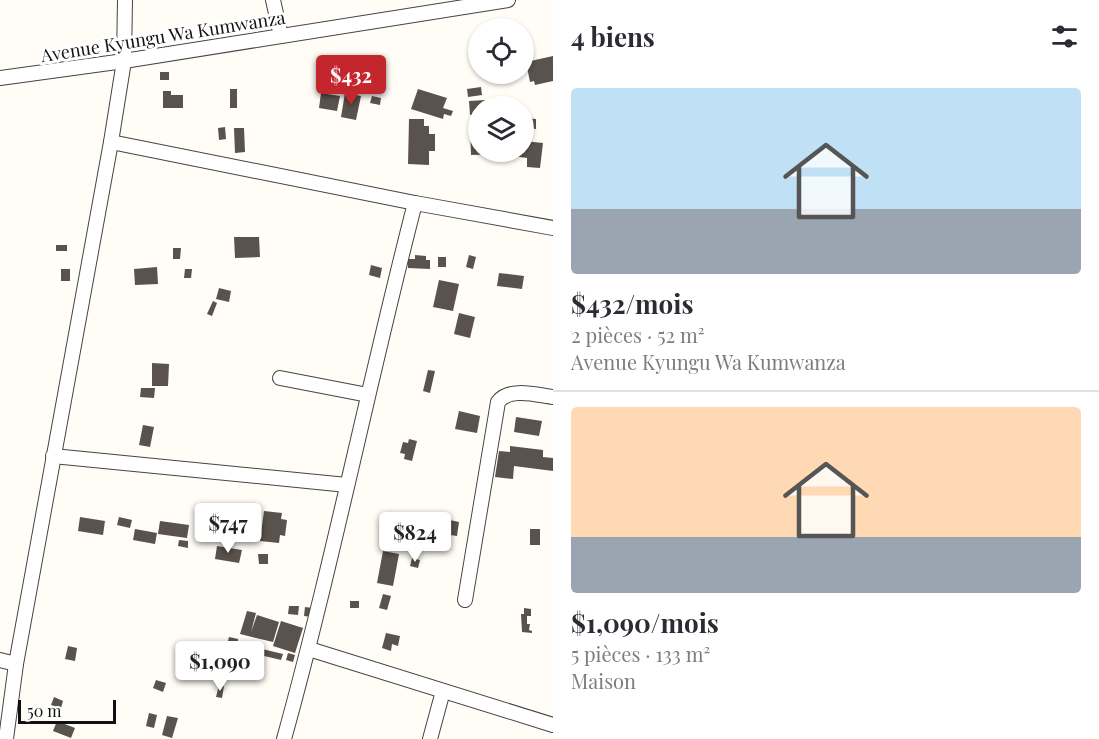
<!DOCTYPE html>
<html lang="fr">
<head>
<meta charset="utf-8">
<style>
	:root { --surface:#fff; --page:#f2f2f3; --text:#2b2b33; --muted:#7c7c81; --line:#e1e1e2; --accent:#c4262e }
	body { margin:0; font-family:"Playfair Display",serif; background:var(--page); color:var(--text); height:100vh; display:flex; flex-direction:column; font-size:22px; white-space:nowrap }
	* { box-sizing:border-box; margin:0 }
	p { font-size:20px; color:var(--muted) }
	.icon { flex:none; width:33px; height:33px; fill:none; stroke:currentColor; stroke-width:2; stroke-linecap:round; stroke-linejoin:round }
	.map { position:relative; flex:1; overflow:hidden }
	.sheet { display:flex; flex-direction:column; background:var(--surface); width:546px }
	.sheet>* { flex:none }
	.buttons { position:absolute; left:468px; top:18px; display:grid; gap:12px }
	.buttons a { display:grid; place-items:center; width:66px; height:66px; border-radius:50%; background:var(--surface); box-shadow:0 2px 4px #0004; font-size:30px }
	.scale { position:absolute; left:18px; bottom:15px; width:98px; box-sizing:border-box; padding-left:6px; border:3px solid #111; border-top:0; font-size:16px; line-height:21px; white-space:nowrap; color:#111; -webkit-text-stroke:4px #fff; paint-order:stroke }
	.price { position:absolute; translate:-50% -51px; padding:0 14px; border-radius:6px; background:#fff; color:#222; font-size:20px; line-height:39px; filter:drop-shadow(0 2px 3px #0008) }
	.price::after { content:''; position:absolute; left:50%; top:36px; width:18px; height:14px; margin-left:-9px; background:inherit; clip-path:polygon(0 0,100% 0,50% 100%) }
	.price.on { background:var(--accent); color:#fff }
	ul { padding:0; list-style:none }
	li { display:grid; align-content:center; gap:12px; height:318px; padding:0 18px }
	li+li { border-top:2px solid var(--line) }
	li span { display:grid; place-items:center; height:186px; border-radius:6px; color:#555 }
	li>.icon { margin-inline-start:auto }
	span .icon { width:108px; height:108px; fill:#fffc; stroke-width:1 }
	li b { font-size:26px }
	h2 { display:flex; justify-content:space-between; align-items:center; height:72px; padding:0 18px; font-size:26px }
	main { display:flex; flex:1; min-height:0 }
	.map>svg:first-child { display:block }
	.building { fill:#5a524d }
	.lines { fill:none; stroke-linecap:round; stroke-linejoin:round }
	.minor-casing { stroke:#444; stroke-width:16 }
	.minor { stroke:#fff; stroke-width:14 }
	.labels { text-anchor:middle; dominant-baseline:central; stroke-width:6; stroke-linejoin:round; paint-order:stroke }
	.street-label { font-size:18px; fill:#111; stroke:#fff }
</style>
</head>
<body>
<main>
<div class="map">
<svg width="553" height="739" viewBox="0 0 553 739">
	<rect width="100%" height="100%" fill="#fffdf5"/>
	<g class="building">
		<path d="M553 56V81L535 85 534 81 530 82 526 62Z"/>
		<rect x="160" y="72" width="9" height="8"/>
		<path d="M481 87 482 95 468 97 467 89Z"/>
		<rect x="230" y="89" width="7" height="19"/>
		<path d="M418 89 447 98 443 108 453 111 451 116 444 114 443 119 411 109Z"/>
		<path d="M163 91H171V95H183V108H163Z"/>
		<path d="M321 93 340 96 337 111 319 108Z"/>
		<path d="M345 93 361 96 356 120 341 117Z"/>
		<path d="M372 96 381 98 380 105 370 103Z"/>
		<path d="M485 100V106H478V115H470L469 101Z"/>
		<path d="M524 118 536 119V129L524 128Z"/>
		<path d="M409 119H424V126H429V134H435V151H429V165L408 164Z"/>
		<path d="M470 124H478V152H503V154L471 155Z"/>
		<path d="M225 127 226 139 219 140 218 128Z"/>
		<path d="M234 128H244L245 152 235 153Z"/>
		<path d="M524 141 543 143 540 168 527 167V158L513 156V152H524Z"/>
		<path d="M234 237H259L260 257 235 258Z"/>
		<rect x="56" y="245" width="11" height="6"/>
		<path d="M173 248H181L180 259H173Z"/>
		<path d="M415 255 426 256V260H430V269L408 268V259H415Z"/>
		<path d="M469 255 476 257 473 269 466 267Z"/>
		<rect x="438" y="257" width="8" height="10"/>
		<path d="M371 265 382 268 380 278 369 275Z"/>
		<path d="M157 267 158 284 135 285 134 269Z"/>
		<rect x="61" y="269" width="9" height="12"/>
		<path d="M185 269H192L191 278H184Z"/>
		<path d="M499 273 524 276 522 289 497 286Z"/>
		<path d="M439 280 459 284 453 311 433 307Z"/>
		<path d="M219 288 231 291 229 302 216 299Z"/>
		<path d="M213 301 217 303 212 316 207 314Z"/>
		<path d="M459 313 475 317 470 338 454 334Z"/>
		<path d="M152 363 169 364 168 386H152Z"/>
		<path d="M428 370 435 371 430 393 423 391Z"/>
		<path d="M141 388H155L154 398 140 397Z"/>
		<path d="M459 411 480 416 477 433 455 429Z"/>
		<path d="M516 417 542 421 539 436 514 432Z"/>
		<path d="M143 425 154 427 150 447 139 445Z"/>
		<path d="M409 439 417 441 412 461 404 459 405 454 400 453 403 442 408 443Z"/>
		<path d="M510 446 543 450V457L553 458V471L514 466 513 479 495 477 499 451 510 452Z"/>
		<path d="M225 508 247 512 243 539 220 535Z"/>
		<path d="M264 511 282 513 281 519 287 520 285 536 280 535 279 543 260 541Z"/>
		<path d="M80 517 105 521 103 535 78 531Z"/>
		<path d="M119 517 132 520 130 528 117 525Z"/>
		<path d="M440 518 459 522 457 536 437 533Z"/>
		<path d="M160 521 189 525 187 538 158 534Z"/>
		<path d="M135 529 157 533 155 544 133 540Z"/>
		<rect x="530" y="529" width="10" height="16"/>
		<path d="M179 540 188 541V548L178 546Z"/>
		<path d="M217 546 242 550 239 563 215 559Z"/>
		<path d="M383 551 399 554 393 586 377 583Z"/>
		<path d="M258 554H268V564H259Z"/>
		<path d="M412 558 420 560 418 568 410 566Z"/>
		<path d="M383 594 391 596 387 610 379 608Z"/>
		<rect x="350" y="601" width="9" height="7"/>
		<path d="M289 606H299L298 615 288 614Z"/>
		<path d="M305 607 313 608 312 617 304 616Z"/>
		<path d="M524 608 531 609V616H527V624H530L529 630 532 631V633L522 632 521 614H524Z"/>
		<path d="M247 611 256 613 251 632 257 615 279 622 273 642 240 634Z"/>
		<path d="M281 621 303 628 295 653 273 646Z"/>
		<path d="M386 633 400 636 398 646 392 644 391 651 382 648Z"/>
		<path d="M229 637 238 639V643H235L234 646 227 645Z"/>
		<path d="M208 643 217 645 215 652 207 650Z"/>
		<path d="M68 646 77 648 75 661 65 659Z"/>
		<path d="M262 649 283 654 281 660 260 655Z"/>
		<path d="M288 653 295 655 293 662 286 660Z"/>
		<path d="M156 680 166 683 163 692 153 688Z"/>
		<path d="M219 685 224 686 222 698 216 697Z"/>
		<path d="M54 697 63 701 61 708 51 705Z"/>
		<path d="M149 713 157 715 154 728 146 726Z"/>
		<path d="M167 716 178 718 172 738 162 735Z"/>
		<path d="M57 721 75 728 71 738 53 731Z"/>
	</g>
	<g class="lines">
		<defs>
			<g id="minor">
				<path d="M273 0 281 36"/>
				<path d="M0 78 124 61 508 0"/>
				<path d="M111 142 415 203"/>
				<path d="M280 378 368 395"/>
				<path d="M53 456 347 485"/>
				<path d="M465 600 498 402C509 387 537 395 553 397"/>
				<path d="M309 649 553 725"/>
				<path d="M0 660 16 664"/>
				<path d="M6 739 16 664 111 142 124 61 125 0"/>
				<path d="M284 739C333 562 369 381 415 203L553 228"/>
				<path d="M430 739 443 691"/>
			</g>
		</defs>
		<use href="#minor" class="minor-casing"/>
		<use href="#minor" class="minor"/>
	</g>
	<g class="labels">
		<g class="street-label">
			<text transform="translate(163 36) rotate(-9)">Avenue Kyungu Wa Kumwanza</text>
		</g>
	</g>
</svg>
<div class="buttons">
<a><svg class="icon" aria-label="locate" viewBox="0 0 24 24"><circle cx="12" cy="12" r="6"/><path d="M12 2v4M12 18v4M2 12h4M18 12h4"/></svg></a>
<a><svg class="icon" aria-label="layers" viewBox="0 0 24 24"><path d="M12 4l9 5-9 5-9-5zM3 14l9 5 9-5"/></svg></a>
</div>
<div class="scale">50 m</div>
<b class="price on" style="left:351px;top:106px">$432</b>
<b class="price" style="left:228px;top:554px">$747</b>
<b class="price" style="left:415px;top:563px">$824</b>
<b class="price" style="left:220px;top:692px">$1,090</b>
</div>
<section class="sheet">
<h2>4 biens<svg class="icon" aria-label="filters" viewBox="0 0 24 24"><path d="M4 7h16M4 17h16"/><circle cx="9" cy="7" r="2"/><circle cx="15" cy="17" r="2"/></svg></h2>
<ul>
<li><span style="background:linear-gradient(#bfe0f5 65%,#9aa5b1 0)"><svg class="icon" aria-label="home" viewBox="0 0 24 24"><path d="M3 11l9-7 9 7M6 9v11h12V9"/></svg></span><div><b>$432/mois</b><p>2 pièces · 52 m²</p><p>Avenue Kyungu Wa Kumwanza</p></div></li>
<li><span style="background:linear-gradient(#ffd9b3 70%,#9aa5b1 0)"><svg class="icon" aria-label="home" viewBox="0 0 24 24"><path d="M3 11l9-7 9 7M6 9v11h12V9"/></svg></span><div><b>$1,090/mois</b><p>5 pièces · 133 m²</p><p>Maison</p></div></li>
</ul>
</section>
</main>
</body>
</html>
